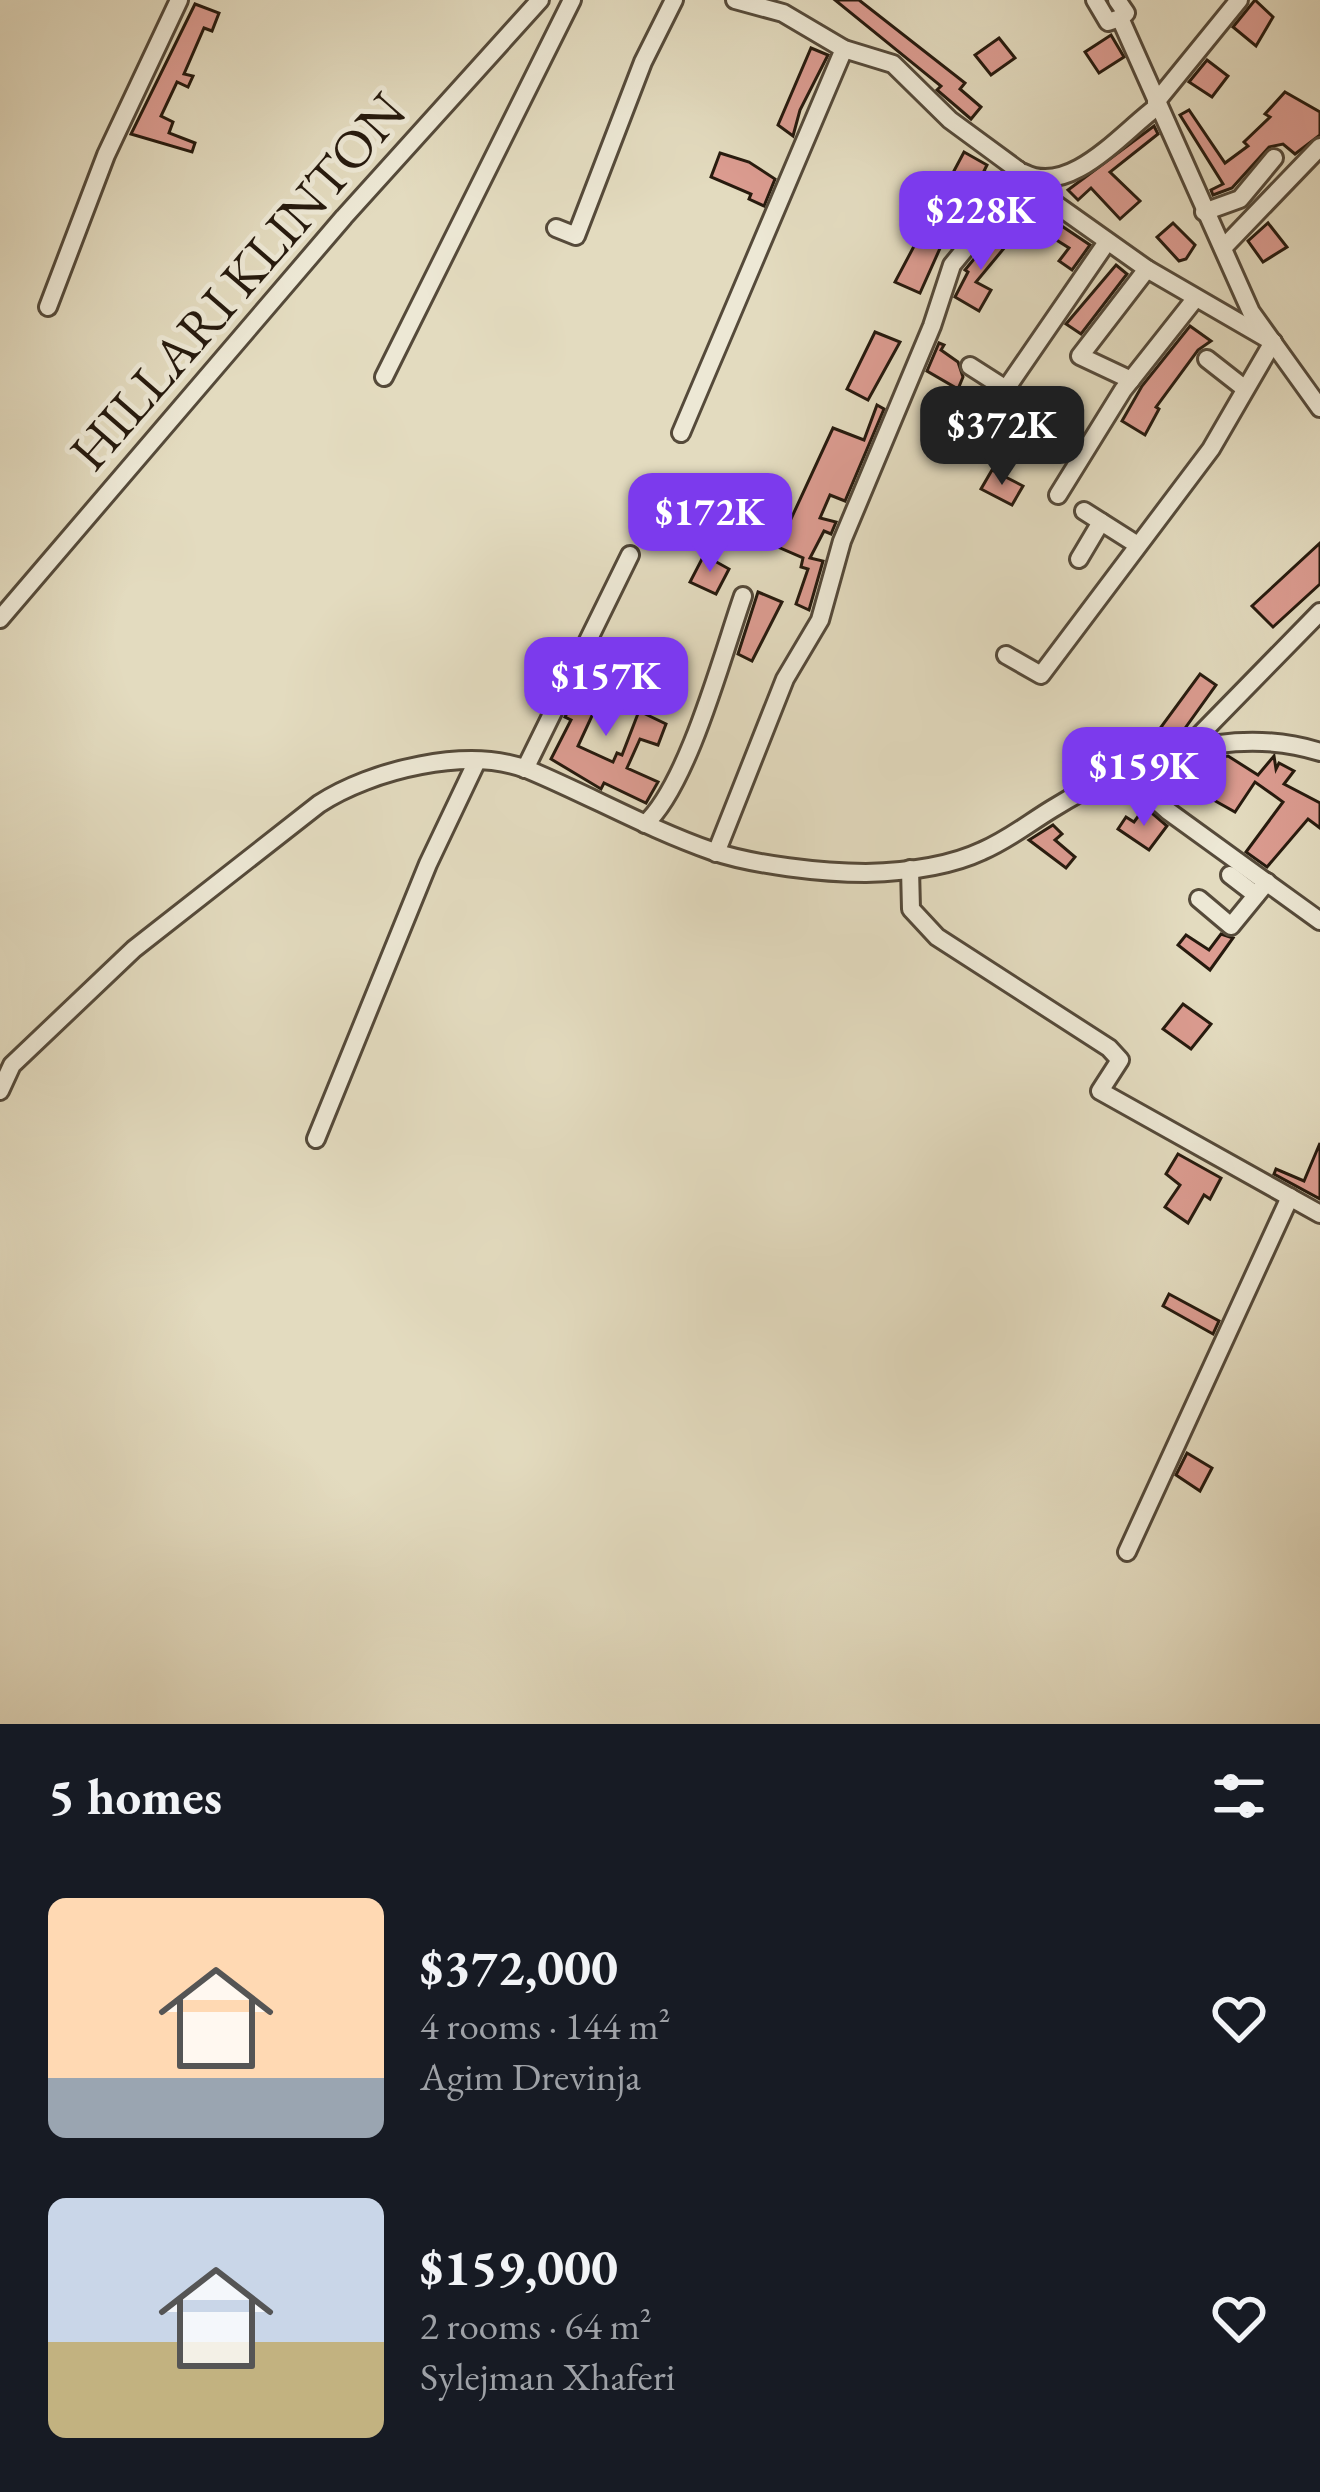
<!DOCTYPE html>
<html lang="en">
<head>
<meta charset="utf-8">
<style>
	:root { --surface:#171b24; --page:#242831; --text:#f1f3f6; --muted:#9ea1a6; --accent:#7c3aed }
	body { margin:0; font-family:"EB Garamond",serif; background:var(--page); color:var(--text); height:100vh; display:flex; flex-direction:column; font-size:45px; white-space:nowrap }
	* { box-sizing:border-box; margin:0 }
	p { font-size:39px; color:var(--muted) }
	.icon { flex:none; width:66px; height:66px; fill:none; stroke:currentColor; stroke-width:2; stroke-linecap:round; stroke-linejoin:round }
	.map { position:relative; height:1724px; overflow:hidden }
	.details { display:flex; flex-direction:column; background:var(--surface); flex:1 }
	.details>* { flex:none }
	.price { position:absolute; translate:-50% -102px; padding:0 27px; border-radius:24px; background:var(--accent); color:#fff; font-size:39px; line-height:78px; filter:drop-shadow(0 3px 6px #0008) }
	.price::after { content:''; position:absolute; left:50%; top:72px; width:36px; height:27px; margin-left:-18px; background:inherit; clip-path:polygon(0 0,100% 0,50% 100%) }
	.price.current { background:#222; color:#fff }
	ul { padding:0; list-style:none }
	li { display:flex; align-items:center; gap:36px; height:300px; padding:0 48px }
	li span { display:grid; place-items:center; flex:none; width:336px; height:240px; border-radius:18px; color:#555 }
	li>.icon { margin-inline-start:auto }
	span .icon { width:144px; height:144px; fill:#fffc; stroke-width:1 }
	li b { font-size:51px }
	h2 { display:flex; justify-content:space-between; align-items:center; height:144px; padding:0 48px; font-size:51px }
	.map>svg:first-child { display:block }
	.building { fill:#dc9c91; stroke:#261a0e; stroke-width:3 }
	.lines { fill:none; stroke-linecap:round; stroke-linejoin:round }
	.minor-casing { stroke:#554a3a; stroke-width:22 }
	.minor { stroke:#ede8d5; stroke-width:16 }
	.labels { text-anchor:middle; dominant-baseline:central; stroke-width:10; stroke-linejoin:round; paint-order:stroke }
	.street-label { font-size:54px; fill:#261a0e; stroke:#ede8d5 }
</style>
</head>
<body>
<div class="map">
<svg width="1320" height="1724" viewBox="0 0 1320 1724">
	<rect width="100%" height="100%" fill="#e3dbbf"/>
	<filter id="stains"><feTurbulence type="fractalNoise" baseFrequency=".00167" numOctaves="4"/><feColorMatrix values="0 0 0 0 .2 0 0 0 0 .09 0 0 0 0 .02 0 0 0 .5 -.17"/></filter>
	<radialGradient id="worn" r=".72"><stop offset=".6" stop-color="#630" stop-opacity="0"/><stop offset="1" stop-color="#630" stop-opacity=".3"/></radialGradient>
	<g class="building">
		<path d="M835 0H859L965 83 960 89 981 107 971 119 937 90 941 86Z"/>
		<path d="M1255 0 1273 17 1256 46 1233 27Z"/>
		<path d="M195 4 219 13 212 31 204 28 184 74 193 76 188 87 177 82 161 116 173 122 169 133 195 143 192 152 131 134Z"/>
		<path d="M1111 35 1124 57 1099 73 1085 52Z"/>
		<path d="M999 38 1015 58 991 75 975 55Z"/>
		<path d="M811 48 828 55 800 110 793 136 778 125Z"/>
		<path d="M1207 60 1228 76 1212 97 1189 82Z"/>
		<path d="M1285 92 1320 112V135L1295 154 1283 144 1269 147 1232 188 1213 195 1211 190 1223 184 1180 115 1189 110 1225 163 1248 146 1244 142 1270 117 1265 114Z"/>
		<path d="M1154 126 1158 134 1110 172 1140 201 1120 219 1091 188 1078 200 1068 190Z"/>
		<path d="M964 152 987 165 984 171 997 180 988 196 987 189 964 176 949 203 970 217 976 215 961 234 950 226 920 293 895 282Z"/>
		<path d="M720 153 749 162 775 179 764 206 749 199 751 194 711 177Z"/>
		<path d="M1017 196 1090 245 1072 270 1059 261 1069 248 1009 210Z"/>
		<path d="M1173 223 1195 245 1186 259 1179 261 1157 237Z"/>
		<path d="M1268 223 1287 247 1263 262 1248 241Z"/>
		<path d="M997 231 1010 241 976 282 991 290 979 311 955 297 968 272 965 270Z"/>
		<path d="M1116 265 1127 274 1081 334 1066 324Z"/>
		<path d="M1190 326 1211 341 1198 350 1156 407 1159 409 1145 435 1122 421 1142 386Z"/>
		<path d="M875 332 900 342 868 400 847 389Z"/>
		<path d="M939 343 944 345 941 350 958 362 963 377 958 389 927 371Z"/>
		<path d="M877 405 884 409 845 501 830 495 820 518 836 522 831 534 824 531 810 558 823 561 809 610 796 604 808 569 801 567 803 558 778 547 833 428 864 440Z"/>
		<path d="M992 470 1023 486 1012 505 981 489Z"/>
		<path d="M1320 543V584L1273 627 1252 606Z"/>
		<path d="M704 555 729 569 716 594 690 582Z"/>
		<path d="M758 592 782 602 752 661 738 654Z"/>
		<path d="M599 647 619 654 606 684 595 678 586 700 597 705 578 746 613 762 617 753 622 755 639 711 666 724 658 745 640 739 627 768 658 782 646 803 604 783 601 789 551 759 571 720 565 717Z"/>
		<path d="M1200 674 1216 685 1178 738 1161 727Z"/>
		<path d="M1228 756 1258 775 1274 756 1276 769 1279 763 1294 771 1284 784 1320 803V828L1308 819 1267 867 1246 852 1283 802 1255 782 1235 812 1178 780 1195 762Z"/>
		<path d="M1145 807 1167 826 1149 850 1118 829 1126 817 1134 822Z"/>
		<path d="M1053 825 1062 834 1055 840 1075 857 1066 868 1029 840Z"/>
		<path d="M1221 934 1233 938 1210 970 1178 945 1186 935 1209 950Z"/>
		<path d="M1183 1004 1211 1024 1191 1049 1163 1029Z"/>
		<path d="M1320 1143V1199L1274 1174 1276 1169 1304 1181Z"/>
		<path d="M1178 1154 1221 1178 1210 1199 1204 1195 1188 1223 1165 1207 1180 1185 1166 1174Z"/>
		<path d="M1169 1294 1219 1321 1213 1334 1163 1306Z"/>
		<path d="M1187 1453 1212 1468 1200 1491 1176 1475Z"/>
	</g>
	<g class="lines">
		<defs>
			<g id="minor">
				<path d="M735 0 783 13 844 49 893 64 950 120 1018 170 1037 191 1147 269 1273 342"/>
				<path d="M1095 0 1108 22 1120 18"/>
				<path d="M1117 0 1126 13 1120 18 1251 312 1320 408"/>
				<path d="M1156 102 1239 0"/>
				<path d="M1024 173C1071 197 1123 131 1158 106"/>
				<path d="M1204 212 1240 199 1274 158"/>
				<path d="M556 228 576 236 643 62 674 0"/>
				<path d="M1223 248 1320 147"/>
				<path d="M48 307 106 155 179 0"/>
				<path d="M1207 359 1244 388"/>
				<path d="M970 366 1006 389"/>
				<path d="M384 377 572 0"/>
				<path d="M1131 380 1080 356 1147 269"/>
				<path d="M999 399 1107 242"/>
				<path d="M681 433 844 49"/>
				<path d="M1058 495 1123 390 1195 299"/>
				<path d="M1084 511 1136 544"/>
				<path d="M1079 559 1101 522"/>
				<path d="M0 619 344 217 540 0"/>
				<path d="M1006 655 1041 675 1211 449 1273 342"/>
				<path d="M1186 749 1320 612"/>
				<path d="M525 769 630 555"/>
				<path d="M1123 771 1168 811 1320 921"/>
				<path d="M645 824C688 785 723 653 743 596"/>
				<path d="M716 853 785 679 820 620 842 541 932 326 952 265 988 221 1018 170"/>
				<path d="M910 869 911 909 937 937 1109 1048 1120 1060 1100 1091 1320 1214"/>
				<path d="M1230 875 1256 895"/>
				<path d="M1199 899 1231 926 1267 882"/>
				<path d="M0 1091 12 1065 134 949 319 804C371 770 468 746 529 770 591 796 649 829 712 851 753 865 823 873 866 873 903 872 948 867 982 851 1008 840 1029 823 1052 809 1131 760 1229 723 1320 752"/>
				<path d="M316 1139 428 864 476 763"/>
				<path d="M1127 1552 1290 1197"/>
			</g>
		</defs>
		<use href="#minor" class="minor-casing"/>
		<use href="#minor" class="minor"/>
	</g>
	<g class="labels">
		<g class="street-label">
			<text transform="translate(237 281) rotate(-49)">HILLARI KLINTON</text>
		</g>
	</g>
	<rect width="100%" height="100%" filter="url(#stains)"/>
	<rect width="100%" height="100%" fill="url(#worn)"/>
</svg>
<b class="price" style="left:981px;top:273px">$228K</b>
<b class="price current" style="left:1002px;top:488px">$372K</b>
<b class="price" style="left:710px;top:575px">$172K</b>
<b class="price" style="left:606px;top:739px">$157K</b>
<b class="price" style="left:1144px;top:829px">$159K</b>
</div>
<section class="details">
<h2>5 homes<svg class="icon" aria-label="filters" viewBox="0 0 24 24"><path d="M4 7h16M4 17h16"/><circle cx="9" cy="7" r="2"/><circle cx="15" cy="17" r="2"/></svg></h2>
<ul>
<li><span style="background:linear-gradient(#ffd9b3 75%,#9aa5b1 0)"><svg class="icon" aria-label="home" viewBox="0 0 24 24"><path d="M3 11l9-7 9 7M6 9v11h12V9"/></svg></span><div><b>$372,000</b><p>4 rooms · 144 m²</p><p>Agim Drevinja</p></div><svg class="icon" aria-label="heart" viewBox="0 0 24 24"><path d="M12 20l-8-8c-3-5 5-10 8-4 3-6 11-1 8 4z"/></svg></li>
<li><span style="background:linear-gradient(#c9d6e8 60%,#c2b280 0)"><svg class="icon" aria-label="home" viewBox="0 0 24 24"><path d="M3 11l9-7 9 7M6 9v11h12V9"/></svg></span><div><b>$159,000</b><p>2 rooms · 64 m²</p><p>Sylejman Xhaferi</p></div><svg class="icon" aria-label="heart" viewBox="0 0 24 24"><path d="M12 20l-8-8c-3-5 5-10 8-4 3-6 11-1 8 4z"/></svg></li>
</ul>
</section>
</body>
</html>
